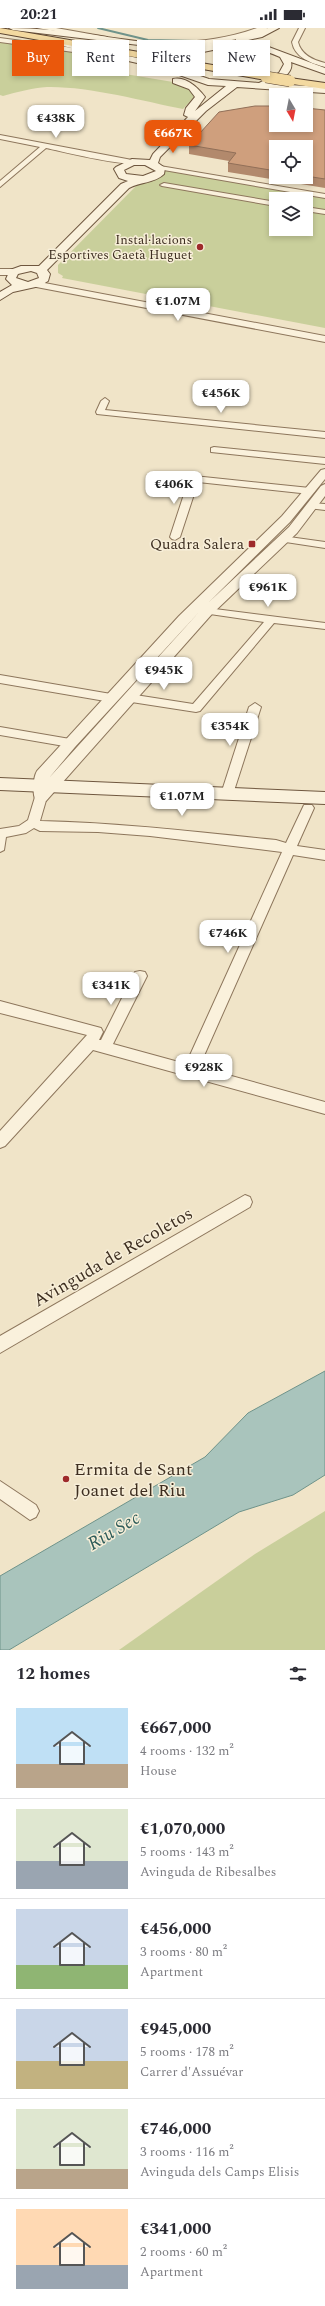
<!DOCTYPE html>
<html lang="en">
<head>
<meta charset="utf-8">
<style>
	:root { --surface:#fff; --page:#f7f7f7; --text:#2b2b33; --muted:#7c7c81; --line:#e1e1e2; --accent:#ea580c }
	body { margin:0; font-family:Spectral,serif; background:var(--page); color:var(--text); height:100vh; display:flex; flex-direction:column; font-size:15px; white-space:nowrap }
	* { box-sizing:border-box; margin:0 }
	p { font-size:13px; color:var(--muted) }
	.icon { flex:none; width:22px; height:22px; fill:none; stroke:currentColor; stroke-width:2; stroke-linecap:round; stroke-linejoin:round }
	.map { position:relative; height:1622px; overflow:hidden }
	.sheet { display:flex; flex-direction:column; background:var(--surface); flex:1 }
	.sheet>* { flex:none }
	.guide { position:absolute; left:12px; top:12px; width:301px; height:36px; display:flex; gap:8px }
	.needle { width:26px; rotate:170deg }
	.tools { position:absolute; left:269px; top:60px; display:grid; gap:8px }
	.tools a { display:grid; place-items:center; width:44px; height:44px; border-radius:0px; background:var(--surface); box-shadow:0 2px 6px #0003; font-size:20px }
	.price { position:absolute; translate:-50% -34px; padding:0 9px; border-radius:8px; background:#fff; color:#222; font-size:13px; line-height:26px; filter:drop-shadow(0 1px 2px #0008) }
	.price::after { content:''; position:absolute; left:50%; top:24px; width:12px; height:9px; margin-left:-6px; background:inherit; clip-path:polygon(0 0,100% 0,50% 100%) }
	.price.on { background:var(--accent); color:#fff }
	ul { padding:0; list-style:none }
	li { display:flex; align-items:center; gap:12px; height:100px; padding:0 16px }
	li+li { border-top:1px solid var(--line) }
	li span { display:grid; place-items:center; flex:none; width:112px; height:80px; border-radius:0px; color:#555 }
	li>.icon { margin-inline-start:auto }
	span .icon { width:48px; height:48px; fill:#fffc; stroke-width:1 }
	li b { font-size:17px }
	h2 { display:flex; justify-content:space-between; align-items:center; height:48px; padding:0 16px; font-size:17px }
	.pill { padding:0 14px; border-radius:0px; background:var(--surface); box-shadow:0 2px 6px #0003; font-size:14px; line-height:36px }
	.pill.on { background:var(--accent); color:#fff }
	.status { display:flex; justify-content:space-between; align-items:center; height:28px; padding:0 20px; background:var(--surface); direction:ltr }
	.status svg { height:11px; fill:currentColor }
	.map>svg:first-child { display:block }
	.green { fill:#c9cf9b; fill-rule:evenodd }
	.water { fill:#a9c4bc; stroke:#6f938a }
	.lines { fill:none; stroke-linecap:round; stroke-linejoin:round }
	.stream { stroke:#6f938a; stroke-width:2 }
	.minor-casing { stroke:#8d765c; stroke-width:2 }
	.tertiary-casing { stroke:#8d765c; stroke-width:2 }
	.secondary-casing { stroke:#6f573f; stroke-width:2 }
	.primary-casing { stroke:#5b4430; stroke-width:2 }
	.minor { fill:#faf1dc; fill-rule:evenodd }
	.tertiary { fill:#faf1dc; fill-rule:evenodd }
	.secondary { fill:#faf1dc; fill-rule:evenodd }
	.primary { fill:#f3d9a0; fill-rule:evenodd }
	.primary-bridge-casing { stroke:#5b4430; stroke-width:12; stroke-linecap:butt }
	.primary-bridge { stroke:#f3d9a0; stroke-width:11 }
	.wall { fill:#b2896c; fill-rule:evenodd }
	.building { fill:#cf9f7d; stroke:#916f58 }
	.poi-dot { fill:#9e2a2b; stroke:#f7eed8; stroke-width:1.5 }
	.labels { text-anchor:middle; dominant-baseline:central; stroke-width:3; stroke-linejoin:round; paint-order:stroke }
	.far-poi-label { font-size:13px; fill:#3d2e20; stroke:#f7eed8; text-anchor:end }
	.poi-label { font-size:15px; fill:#3d2e20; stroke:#f7eed8; text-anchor:end }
	.near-street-label { font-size:18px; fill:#3d2e20; stroke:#f7eed8 }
	.near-poi-label { font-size:18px; fill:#3d2e20; stroke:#f7eed8; text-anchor:start }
	.near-water-label { font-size:19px; font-style:italic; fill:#2f5d5a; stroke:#f7eed8 }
</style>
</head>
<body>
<div class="status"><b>20:21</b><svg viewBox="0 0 49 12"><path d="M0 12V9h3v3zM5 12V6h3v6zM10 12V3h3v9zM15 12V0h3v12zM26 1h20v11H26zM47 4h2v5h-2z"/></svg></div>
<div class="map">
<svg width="325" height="1622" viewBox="0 0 325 1622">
	<rect width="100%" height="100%" fill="#f0e4c8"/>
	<g class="green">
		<path d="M0 14 88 26 101 40 119 45 173 54 184 58 191 63 194 69 183 81C143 73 87 58 47 59 32 60 17 64 3 68L0 67Z"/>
		<path d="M167 140 325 166V300L62 250 63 248 58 245V237L137 157ZM276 171H306V201H276Z"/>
		<path d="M325 1483V1622H119L255 1526Z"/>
	</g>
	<path class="water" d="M325 1343V1447L293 1467 239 1484 9 1622H0V1548L205 1429 248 1385Z"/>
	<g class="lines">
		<path class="stream" d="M98 0 148 12 197 13"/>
		<defs>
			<g id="minor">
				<path d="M299 0H305L298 14C301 27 313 32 325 35V39C311 35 295 30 292 14Z"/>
				<path d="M0 107 132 132 135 134C128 140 60 123 46 120L0 159V153L40 119 0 111Z"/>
				<path d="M160 138 325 166V170L158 141V139Z"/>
				<path d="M164 155 276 174V178L162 158 160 157Z"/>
				<path d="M306 179 325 182V186L306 183Z"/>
				<path d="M105 370 109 373 105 382 325 404V410L97 386 96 384 101 373Z"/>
				<path d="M214 419 325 430V436L211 424V420Z"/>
				<path d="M194 448 310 460 315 463 310 466 198 454 180 509 175 512 172 511 170 509 189 451Z"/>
				<path d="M311 475 325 476V482L308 480 306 478Z"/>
				<path d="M282 508 325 514V520L279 513 277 511Z"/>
				<path d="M207 580 325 595V601L274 595 200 683 196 684 125 673 124 670 125 667 129 666 193 676 264 594 203 585 202 583Z"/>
				<path d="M0 647 111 666 116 670 111 674 0 655Z"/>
				<path d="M255 675 261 679 233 766 231 769H223L221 766 249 679Z"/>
				<path d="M0 699 70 711 76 715 70 719 0 707Z"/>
				<path d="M41 765 47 769 40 793H41C120 795 198 804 276 812L286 815 304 777H312L314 780 297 818 325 822V832L293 827 199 1039 325 1074V1086L93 1022 5 1118 0 1120V1103L87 1007 0 985V973L101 1000 103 1004 99 1012H101L135 944 140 943 145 944 147 948 113 1016 186 1036 282 824 150 808 98 804 40 803 34 800 26 805 6 809 4 822 0 824V801L19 798 28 792 35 769Z"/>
				<path d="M245 1167 250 1169 252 1174 250 1179 0 1325V1308Z"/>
				<path d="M0 1453 36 1477 39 1483 36 1489 30 1492 0 1471Z"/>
			</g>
			<g id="tertiary">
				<path d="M37 0H56L107 9 103 11Z"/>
				<path d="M257 0H268C253 12 158 27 143 15L147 13C185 16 221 13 257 0Z"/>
				<path d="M0 10 110 25 114 27 110 29 0 14Z"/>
				<path d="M0 241H14L19 244 14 247H0Z"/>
				<path d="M34 253 325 308V314L31 258V254Z"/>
				<path d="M325 441V451L290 494 208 575 289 499 321 458 325 456V468L297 505 212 586 46 773H36C32 766 33 750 37 743L179 588 282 488 321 442ZM200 583 49 750 75 719Z"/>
			</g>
			<g id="secondary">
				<path d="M9 0C65 0 120 13 175 17 196 19 215 13 236 13V10L268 0H279L262 9 244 13 266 18 325 40V46L291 34C294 45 280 53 271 56L325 59V65L237 59 206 83 160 129 158 135 165 140 164 146C155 155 140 154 129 160L47 242 50 246 48 253 40 258 13 264 0 272V264L12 257 6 251 10 242 21 238H39L121 156 128 153 119 150 114 141 116 139 132 131 150 132 153 126 188 89 184 87 186 80 195 69 189 61 173 55V51C186 48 198 60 205 69L195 83 226 58 208 57 159 40 54 16V12L165 36 209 51 259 55 279 45 284 36 280 29C246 14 226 18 192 27L189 26V23L13 2ZM134 137H145L156 143 143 148 126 146 124 142ZM31 243 37 245 39 250 28 254 16 250 18 246Z"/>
				<path d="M0 750 325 764V776L0 762Z"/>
			</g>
			<g id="primary">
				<path d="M0 0 168 29 173 32 168 35 0 5Z"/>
				<path d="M189 33 266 46 271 49 266 52 185 38 184 36Z"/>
				<path d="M290 50 325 55V61L286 55 285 53Z"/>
			</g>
		</defs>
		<use href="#minor" class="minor-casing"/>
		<use href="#tertiary" class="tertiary-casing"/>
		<use href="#secondary" class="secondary-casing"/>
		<use href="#primary" class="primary-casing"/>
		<use href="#minor" class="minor"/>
		<use href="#tertiary" class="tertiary"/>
		<use href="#secondary" class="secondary"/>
		<use href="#primary" class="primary"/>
		<defs>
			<g id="primary-bridge">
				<path d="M168 32 189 36"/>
				<path d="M266 49 290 53"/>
			</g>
		</defs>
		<use href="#primary-bridge" class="primary-bridge-casing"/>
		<use href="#primary-bridge" class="primary-bridge"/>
	</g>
	<path class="wall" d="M325 82V160L228 144V135L229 133 189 126V117ZM276 119H306V149H276Z"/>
	<path class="building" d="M255 78H276V97H306V80L325 82V151L306 148V119H276V143L228 135 236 125 189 117 219 84Z"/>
	<g class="poi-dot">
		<circle cx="200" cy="219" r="4"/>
		<rect x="248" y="512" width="8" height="8" rx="2"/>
		<circle cx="66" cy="1451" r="4"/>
	</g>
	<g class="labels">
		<g class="far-poi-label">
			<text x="192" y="212">Instal·lacions<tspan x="192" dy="15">Esportives Gaetà Huguet</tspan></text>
		</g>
		<g class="poi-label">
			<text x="244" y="516">Quadra Salera</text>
		</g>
		<g class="near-street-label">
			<text transform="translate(113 1229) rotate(-30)">Avinguda de Recoletos</text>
		</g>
		<g class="near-poi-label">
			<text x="74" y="1441">Ermita de Sant<tspan x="74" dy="21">Joanet del Riu</tspan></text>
		</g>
		<g class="near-water-label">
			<text transform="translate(114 1503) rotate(-31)">Riu Sec</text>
		</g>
	</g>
</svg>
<div class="tools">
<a><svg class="needle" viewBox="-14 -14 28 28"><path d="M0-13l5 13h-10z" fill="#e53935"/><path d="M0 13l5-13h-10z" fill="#7c7c81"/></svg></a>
<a><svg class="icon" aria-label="locate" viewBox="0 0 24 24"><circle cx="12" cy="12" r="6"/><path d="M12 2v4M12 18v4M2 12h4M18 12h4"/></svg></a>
<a><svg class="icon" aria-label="layers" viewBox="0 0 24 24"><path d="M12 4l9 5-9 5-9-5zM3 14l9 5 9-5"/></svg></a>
</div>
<b class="price" style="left:56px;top:111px">€438K</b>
<b class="price on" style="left:173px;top:126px">€667K</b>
<b class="price" style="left:178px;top:294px">€1.07M</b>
<b class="price" style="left:221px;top:386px">€456K</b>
<b class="price" style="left:174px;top:477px">€406K</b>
<b class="price" style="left:268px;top:580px">€961K</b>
<b class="price" style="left:164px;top:663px">€945K</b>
<b class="price" style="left:230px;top:719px">€354K</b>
<b class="price" style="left:182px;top:789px">€1.07M</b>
<b class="price" style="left:228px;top:926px">€746K</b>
<b class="price" style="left:111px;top:978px">€341K</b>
<b class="price" style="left:204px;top:1060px">€928K</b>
<div class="guide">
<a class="pill on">Buy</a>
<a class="pill">Rent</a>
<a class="pill">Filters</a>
<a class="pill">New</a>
</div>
</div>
<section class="sheet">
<h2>12 homes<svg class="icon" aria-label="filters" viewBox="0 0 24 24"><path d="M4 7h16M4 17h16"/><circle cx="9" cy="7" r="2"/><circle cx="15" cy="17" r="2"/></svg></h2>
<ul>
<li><span style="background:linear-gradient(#bfe0f5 70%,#b9a48a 0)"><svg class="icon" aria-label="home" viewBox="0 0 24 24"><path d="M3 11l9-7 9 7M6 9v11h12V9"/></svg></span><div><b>€667,000</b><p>4 rooms · 132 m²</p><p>House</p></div></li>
<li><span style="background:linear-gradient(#dfe7d0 65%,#9aa5b1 0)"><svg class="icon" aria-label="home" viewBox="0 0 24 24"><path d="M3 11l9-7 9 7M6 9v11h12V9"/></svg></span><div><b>€1,070,000</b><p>5 rooms · 143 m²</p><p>Avinguda de Ribesalbes</p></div></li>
<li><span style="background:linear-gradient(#c9d6e8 70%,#8fb573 0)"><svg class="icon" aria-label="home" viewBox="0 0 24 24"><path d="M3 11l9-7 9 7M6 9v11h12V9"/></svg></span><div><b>€456,000</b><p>3 rooms · 80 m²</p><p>Apartment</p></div></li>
<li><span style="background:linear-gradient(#c9d6e8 65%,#c2b280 0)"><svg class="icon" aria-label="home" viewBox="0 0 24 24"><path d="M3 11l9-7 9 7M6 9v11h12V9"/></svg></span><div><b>€945,000</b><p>5 rooms · 178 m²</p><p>Carrer d'Assuévar</p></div></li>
<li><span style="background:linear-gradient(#dfe7d0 75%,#b9a48a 0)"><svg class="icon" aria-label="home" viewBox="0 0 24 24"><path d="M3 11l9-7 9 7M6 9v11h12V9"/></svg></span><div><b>€746,000</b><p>3 rooms · 116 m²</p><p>Avinguda dels Camps Elisis</p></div></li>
<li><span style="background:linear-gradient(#ffd9b3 70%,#9aa5b1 0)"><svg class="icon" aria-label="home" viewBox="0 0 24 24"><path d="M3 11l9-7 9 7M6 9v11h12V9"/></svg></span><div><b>€341,000</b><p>2 rooms · 60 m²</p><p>Apartment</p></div></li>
</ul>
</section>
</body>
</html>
